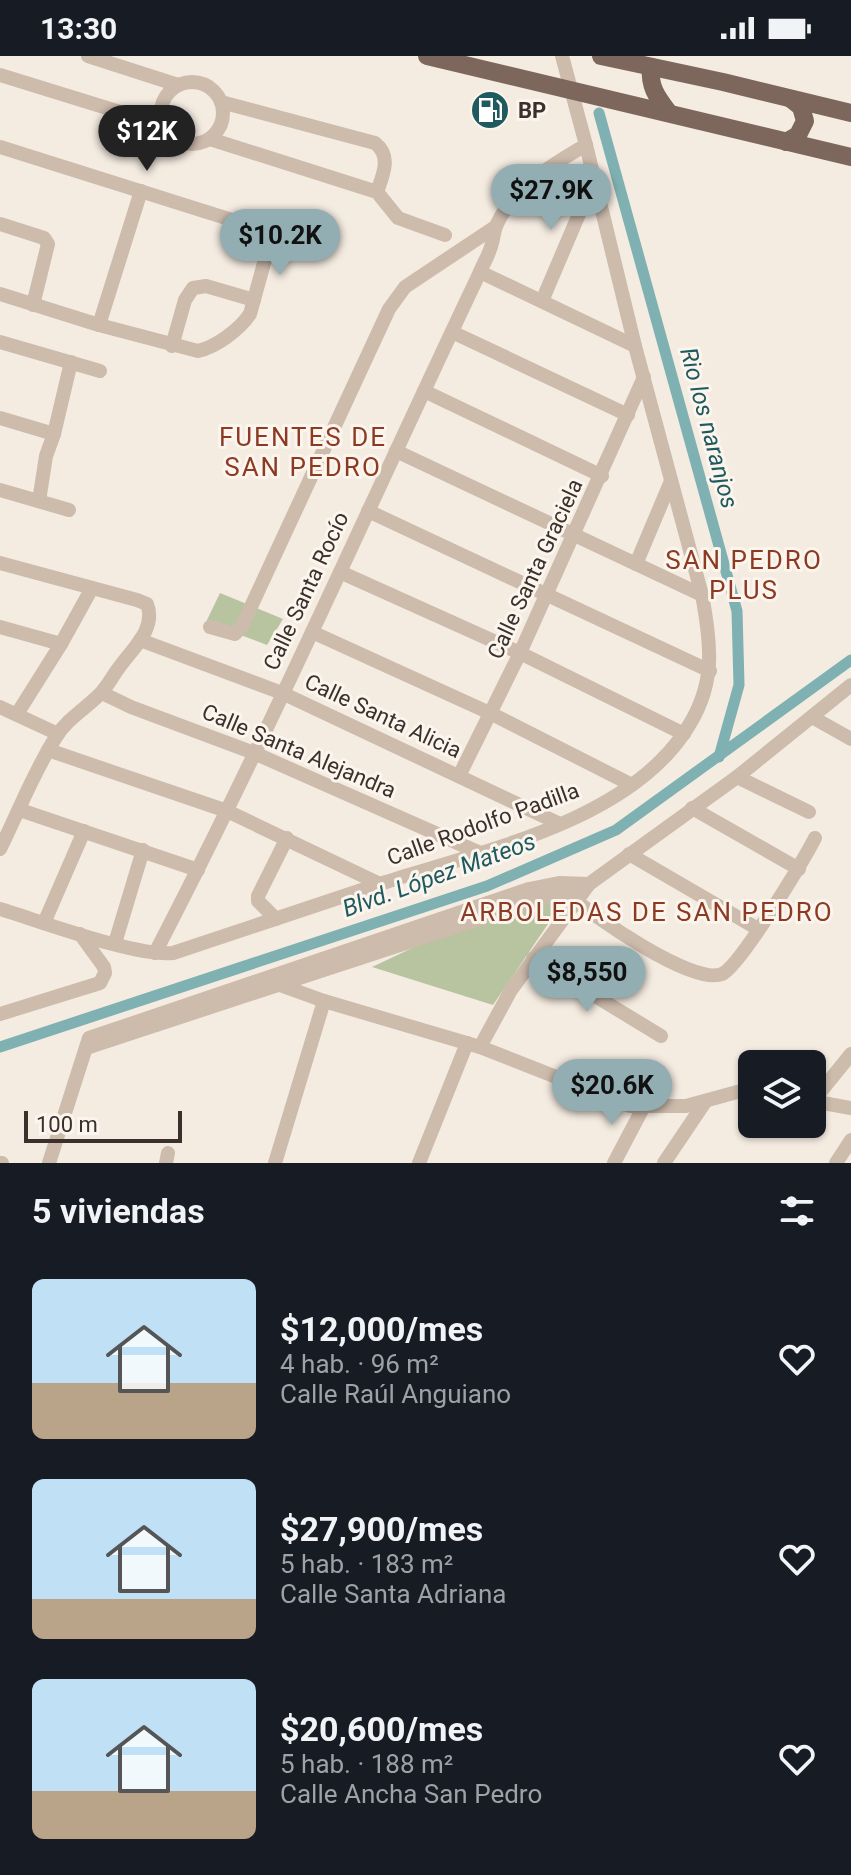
<!DOCTYPE html>
<html lang="es">
<head>
<meta charset="utf-8">
<style>
	:root { --surface:#171b24; --page:#20242c; --text:#f1f3f6; --muted:#9ea1a6; --accent:#92aeb2 }
	body { margin:0; font-family:Roboto,sans-serif; background:var(--page); color:var(--text); height:100vh; display:flex; flex-direction:column; font-size:30px; white-space:nowrap }
	* { box-sizing:border-box; margin:0 }
	p { font-size:26px; color:var(--muted) }
	.icon { flex:none; width:44px; height:44px; fill:none; stroke:currentColor; stroke-width:2; stroke-linecap:round; stroke-linejoin:round }
	.map { position:relative; height:1107px; overflow:hidden }
	.panel { display:flex; flex-direction:column; background:var(--surface); flex:1 }
	.panel>* { flex:none }
	.controls { position:absolute; left:738px; top:994px; display:grid; gap:16px }
	.controls a { display:grid; place-items:center; width:88px; height:88px; border-radius:12px; background:var(--surface); box-shadow:0 2px 6px #0004; font-size:40px }
	.scale { position:absolute; left:24px; bottom:20px; width:158px; box-sizing:border-box; padding-left:8px; border:4px solid #3b302b; border-top:0; font-size:22px; line-height:28px; white-space:nowrap; color:#3b302b; -webkit-text-stroke:6px #fbf5ee; paint-order:stroke }
	.price { position:absolute; translate:-50% -68px; padding:0 18px; border-radius:28px; background:var(--accent); color:#111; font-size:26px; line-height:52px; filter:drop-shadow(0 2px 4px #0008) }
	.price::after { content:''; position:absolute; left:50%; top:48px; width:24px; height:18px; margin-left:-12px; background:inherit; clip-path:polygon(0 0,100% 0,50% 100%) }
	.price.current { background:#222; color:#fff }
	ul { padding:0; list-style:none }
	li { display:flex; align-items:center; gap:24px; height:200px; padding:0 32px }
	li span { display:grid; place-items:center; flex:none; width:224px; height:160px; border-radius:12px; color:#555 }
	li>.icon { margin-inline-start:auto }
	span .icon { width:96px; height:96px; fill:#fffc; stroke-width:1 }
	li b { font-size:34px }
	h2 { display:flex; justify-content:space-between; align-items:center; height:96px; padding:0 32px; font-size:34px }
	.status { display:flex; justify-content:space-between; align-items:center; height:56px; padding:0 40px; background:var(--surface); direction:ltr }
	.status svg { height:22px; fill:currentColor }
	.map>svg:first-child { display:block }
	.green { fill:#b8c4a0 }
	.lines { fill:none; stroke-linecap:round; stroke-linejoin:round }
	.canal { stroke:#7fb0b2; stroke-width:11 }
	.minor { stroke:#cdbbac; stroke-width:14 }
	.major { stroke:#7d675c; stroke-width:18 }
	.labels { text-anchor:middle; dominant-baseline:central; stroke-width:6; stroke-linejoin:round; paint-order:stroke }
	.poi-label { font-size:22px; font-weight:bold; fill:#3b302b; stroke:#fbf5ee; text-anchor:start }
	.street-label { font-size:22px; fill:#3b302b; stroke:#fbf5ee }
	.water-label { font-size:24px; font-style:italic; fill:#1f5a5e; stroke:#fbf5ee }
	.quarter-label { font-size:26px; letter-spacing:2px; fill:#8c3b22; stroke:#fbf5ee }
</style>
</head>
<body>
<div class="status"><b>13:30</b><svg viewBox="0 0 49 12"><path d="M0 12V9h3v3zM5 12V6h3v6zM10 12V3h3v9zM15 12V0h3v12zM26 1h20v11H26zM47 4h2v5h-2z"/></svg></div>
<div class="map">
<svg width="851" height="1107" viewBox="0 0 851 1107">
	<rect width="100%" height="100%" fill="#f4ebe1"/>
	<g class="green">
		<path d="M220 537 283 563 267 589 206 566Z"/>
		<path d="M567 840 493 949 372 911 461 869Z"/>
	</g>
	<g class="lines">
		<g class="canal">
			<path d="M599 57 737 555 739 629 719 701"/>
			<path d="M0 991 487 830 616 774 851 604"/>
		</g>
		<g class="minor">
			<path d="M88 0 178 29"/>
			<path d="M0 19 162 69"/>
			<circle cx="192" cy="57" r="31"/>
			<path d="M221 46 375 87C392 100 383 119 377 136"/>
			<path d="M210 83 377 136 398 162 445 179"/>
			<path d="M0 91 264 174 269 189 250 258C239 274 216 291 198 295L99 269 0 238"/>
			<path d="M0 168 44 182 48 188 33 249"/>
			<path d="M480 216 635 290"/>
			<path d="M542 245 594 123"/>
			<path d="M99 269 141 135"/>
			<path d="M452 276 628 359"/>
			<path d="M0 286 100 315"/>
			<path d="M172 290 185 244 193 232 206 230 254 244"/>
			<path d="M424 335 602 420"/>
			<path d="M0 362 54 378"/>
			<path d="M396 395 702 539"/>
			<path d="M0 434 69 454"/>
			<path d="M39 445 46 400 54 378 71 306"/>
			<path d="M368 455 710 615"/>
			<path d="M0 507 137 544 147 548C157 573 131 594 118 613 112 621 107 631 100 638 85 653 67 663 56 681 33 717 19 755 0 793"/>
			<path d="M636 508 671 425"/>
			<path d="M340 516 520 597 684 678"/>
			<path d="M0 571 61 588"/>
			<path d="M210 571 235 578 242 570 389 253 405 231 495 171"/>
			<path d="M312 576 492 658 632 729"/>
			<path d="M140 584 282 637 558 767"/>
			<path d="M102 637 131 651 254 697 478 796"/>
			<path d="M0 651 58 678"/>
			<path d="M17 658 61 588 92 532"/>
			<path d="M812 661 851 683"/>
			<path d="M48 694 227 755 380 828"/>
			<path d="M459 720 520 597 644 321"/>
			<path d="M737 721 809 756"/>
			<path d="M692 752 799 813"/>
			<path d="M20 754 198 814"/>
			<path d="M629 798 758 873"/>
			<path d="M0 853C40 865 136 901 173 897 244 873 315 850 386 826 482 795 624 766 684 677 716 631 712 592 702 539L635 290 586 89 562 0"/>
			<path d="M276 863 258 845V840L287 782"/>
			<path d="M44 867 84 775"/>
			<path d="M115 887 143 794"/>
			<path d="M155 897C271 674 372 443 480 216 484 206 490 197 492 187 494 180 494 174 497 168 514 131 553 108 586 89"/>
			<path d="M533 902 661 980"/>
			<path d="M280 929 324 945 480 991 630 1050H686L737 1036 752 1035"/>
			<path d="M0 958 100 927 105 917 104 911 80 878"/>
			<path d="M480 991 511 934 589 828 737 721 851 629"/>
			<path d="M86 992 558 837 568 838C591 859 693 930 722 918 740 910 803 805 815 782"/>
			<path d="M812 1045 851 1052"/>
			<path d="M813 1045 851 998"/>
			<path d="M0 1107H2"/>
			<path d="M49 1107 89 982 529 833 559 827 589 828"/>
			<path d="M166 1107 168 1097"/>
			<path d="M275 1107 324 945"/>
			<path d="M419 1107 467 987"/>
			<path d="M614 1107 643 1052"/>
			<path d="M664 1107 705 1046"/>
			<path d="M836 1107 851 1084"/>
		</g>
		<g class="major">
			<path d="M427 0 851 101"/>
			<path d="M601 0 723 26 851 57"/>
			<path d="M651 11C649 31 657 41 669 57"/>
			<path d="M786 86 798 79 805 65 801 51 791 43"/>
		</g>
	</g>
	<defs>
		<symbol id="fuel-disc" viewBox="-11 -11 22 22"><circle r="9.5" fill="#1f5a5e" stroke="#fbf5ee"/><path d="M-5.5-6h7V0h2V4h1.3V-2.5L3-4.5l.8-.8L6-3V5H2.5V1h-1V6h-7ZM-4.2-4.7v3.2H.2V-4.7Z" fill="#fff"/></symbol>
	</defs>
	<g fill-rule="evenodd">
		<use href="#fuel-disc" x="468" y="32" width="44" height="44"/>
	</g>
	<g class="labels">
		<g class="poi-label">
			<text x="518" y="54">BP</text>
		</g>
		<g class="street-label">
			<text transform="translate(535 513) rotate(-65)">Calle Santa Graciela</text>
			<text transform="translate(306 535) rotate(-65)">Calle Santa Rocío</text>
			<text transform="translate(383 660) rotate(25)">Calle Santa Alicia</text>
			<text transform="translate(299 695) rotate(23)">Calle Santa Alejandra</text>
			<text transform="translate(483 768) rotate(-20)">Calle Rodolfo Padilla</text>
		</g>
		<g class="water-label">
			<text transform="translate(709 372) rotate(75)">Rio los naranjos</text>
			<text transform="translate(439 819) rotate(-20)">Blvd. López Mateos</text>
		</g>
		<g class="quarter-label">
			<text x="303" y="381">FUENTES DE<tspan x="303" dy="30">SAN PEDRO</tspan></text>
			<text x="744" y="504">SAN PEDRO<tspan x="744" dy="30">PLUS</tspan></text>
			<text x="647" y="856">ARBOLEDAS DE SAN PEDRO</text>
		</g>
	</g>
</svg>
<div class="controls">
<a><svg class="icon" aria-label="layers" viewBox="0 0 24 24"><path d="M12 4l9 5-9 5-9-5zM3 14l9 5 9-5"/></svg></a>
</div>
<div class="scale">100 m</div>
<b class="price current" style="left:147px;top:117px">$12K</b>
<b class="price" style="left:551px;top:176px">$27.9K</b>
<b class="price" style="left:280px;top:221px">$10.2K</b>
<b class="price" style="left:587px;top:958px">$8,550</b>
<b class="price" style="left:612px;top:1071px">$20.6K</b>
</div>
<section class="panel">
<h2>5 viviendas<svg class="icon" aria-label="filters" viewBox="0 0 24 24"><path d="M4 7h16M4 17h16"/><circle cx="9" cy="7" r="2"/><circle cx="15" cy="17" r="2"/></svg></h2>
<ul>
<li><span style="background:linear-gradient(#bfe0f5 65%,#b9a48a 0)"><svg class="icon" aria-label="home" viewBox="0 0 24 24"><path d="M3 11l9-7 9 7M6 9v11h12V9"/></svg></span><div><b>$12,000/mes</b><p>4 hab. · 96 m²</p><p>Calle Raúl Anguiano</p></div><svg class="icon" aria-label="heart" viewBox="0 0 24 24"><path d="M12 20l-8-8c-3-5 5-10 8-4 3-6 11-1 8 4z"/></svg></li>
<li><span style="background:linear-gradient(#bfe0f5 75%,#b9a48a 0)"><svg class="icon" aria-label="home" viewBox="0 0 24 24"><path d="M3 11l9-7 9 7M6 9v11h12V9"/></svg></span><div><b>$27,900/mes</b><p>5 hab. · 183 m²</p><p>Calle Santa Adriana</p></div><svg class="icon" aria-label="heart" viewBox="0 0 24 24"><path d="M12 20l-8-8c-3-5 5-10 8-4 3-6 11-1 8 4z"/></svg></li>
<li><span style="background:linear-gradient(#bfe0f5 70%,#b9a48a 0)"><svg class="icon" aria-label="home" viewBox="0 0 24 24"><path d="M3 11l9-7 9 7M6 9v11h12V9"/></svg></span><div><b>$20,600/mes</b><p>5 hab. · 188 m²</p><p>Calle Ancha San Pedro</p></div><svg class="icon" aria-label="heart" viewBox="0 0 24 24"><path d="M12 20l-8-8c-3-5 5-10 8-4 3-6 11-1 8 4z"/></svg></li>
</ul>
</section>
</body>
</html>
